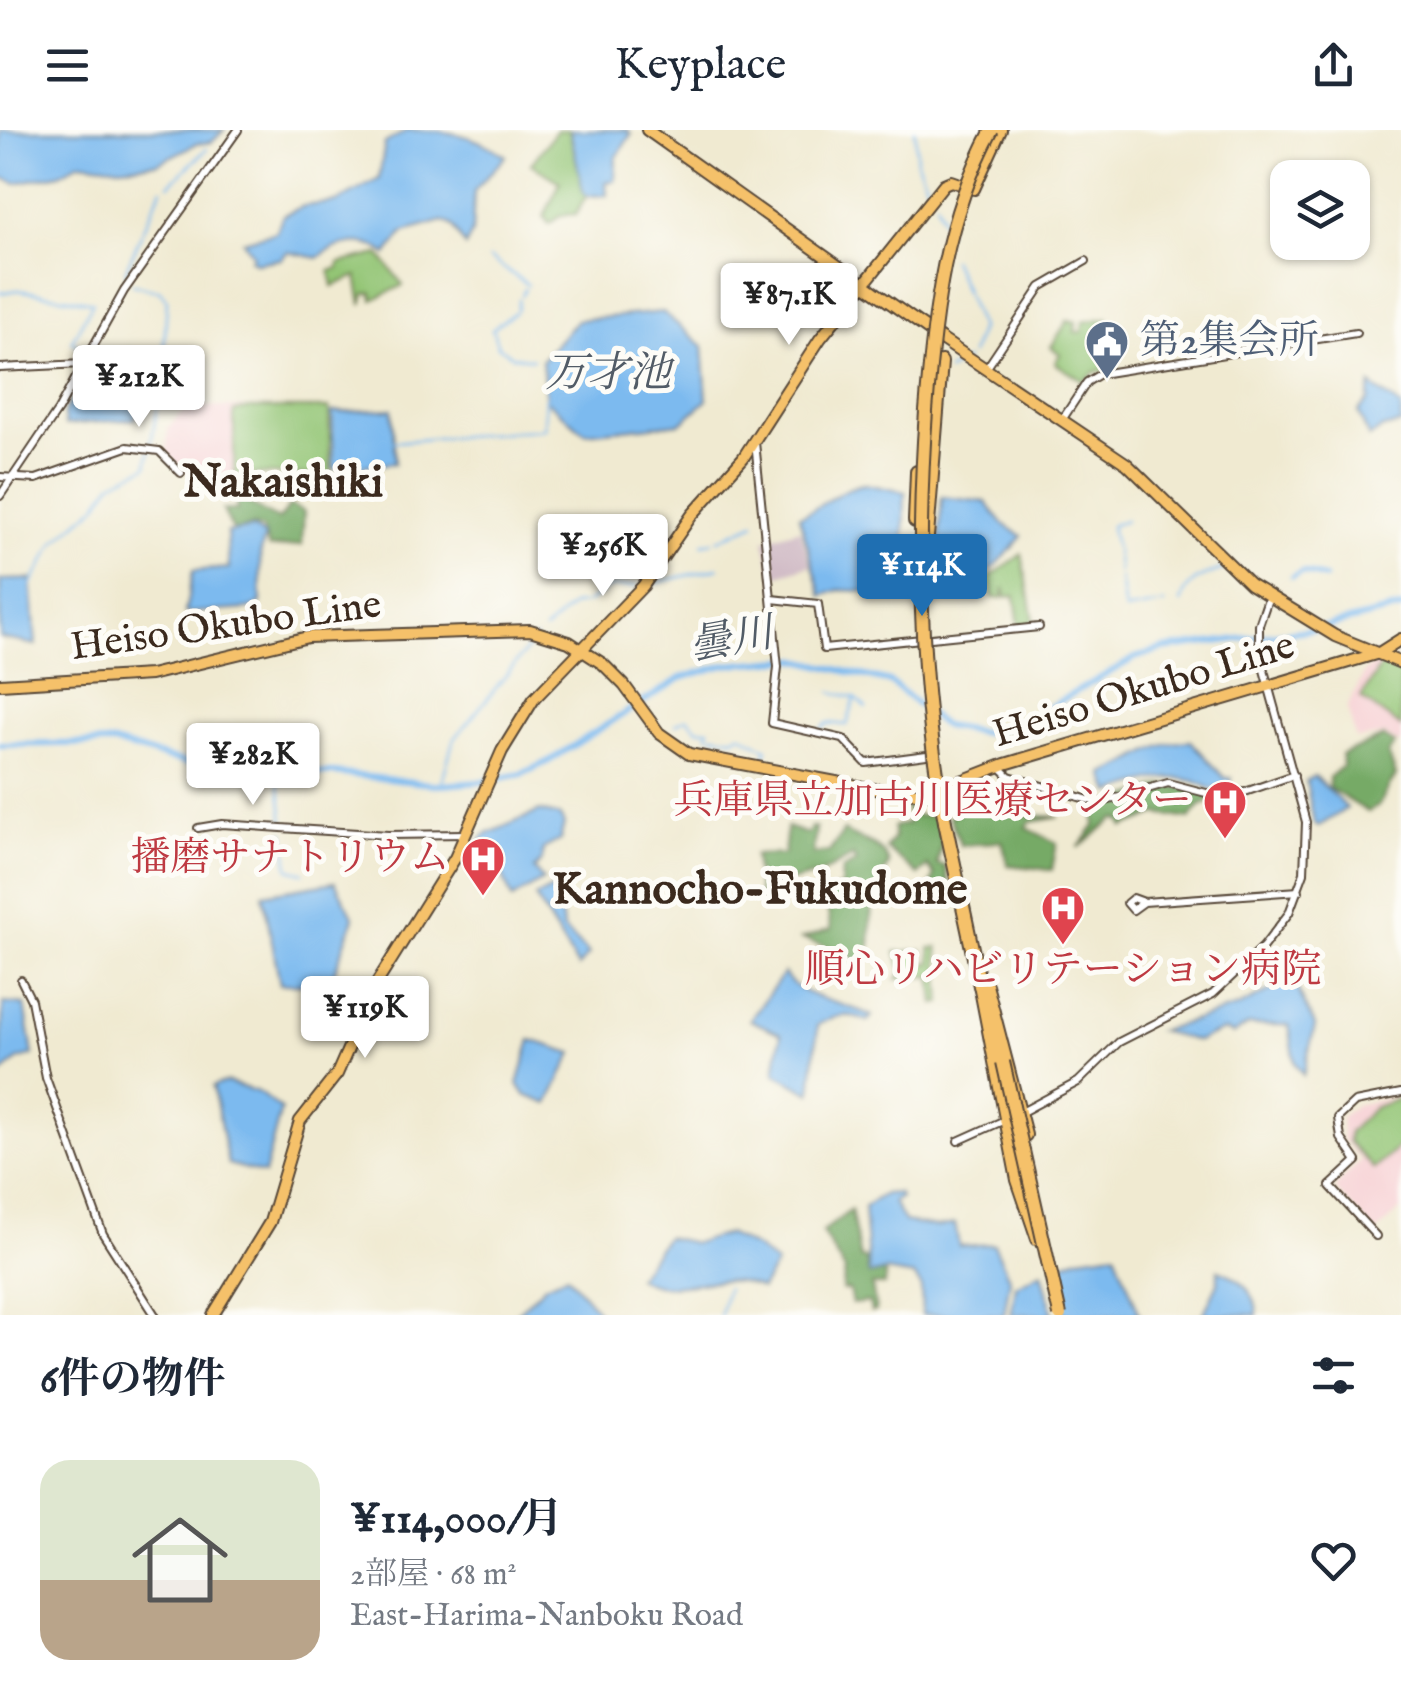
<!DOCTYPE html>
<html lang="ja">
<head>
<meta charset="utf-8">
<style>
	:root { --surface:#fff; --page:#f2f2f3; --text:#1f2937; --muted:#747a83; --line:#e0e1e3; --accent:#1f6fb2 }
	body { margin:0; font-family:"IM FELL English","Noto Serif JP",serif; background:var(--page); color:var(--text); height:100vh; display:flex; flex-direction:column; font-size:38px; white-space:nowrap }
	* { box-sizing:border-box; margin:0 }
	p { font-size:32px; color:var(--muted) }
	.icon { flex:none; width:55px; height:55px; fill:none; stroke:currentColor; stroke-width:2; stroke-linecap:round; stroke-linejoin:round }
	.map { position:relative; height:1185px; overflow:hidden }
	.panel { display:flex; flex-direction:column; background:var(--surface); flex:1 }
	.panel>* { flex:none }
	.tools { position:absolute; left:1270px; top:30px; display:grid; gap:20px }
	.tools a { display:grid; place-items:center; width:100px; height:100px; border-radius:20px; background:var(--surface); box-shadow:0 2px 8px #0004; font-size:50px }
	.price { position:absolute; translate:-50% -85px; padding:0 22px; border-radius:10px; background:#fff; color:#222; font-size:32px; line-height:65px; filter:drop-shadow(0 2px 5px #0008) }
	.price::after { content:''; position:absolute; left:50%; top:60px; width:30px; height:22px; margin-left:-15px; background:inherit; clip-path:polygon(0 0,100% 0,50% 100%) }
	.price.active { background:var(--accent); color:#fff }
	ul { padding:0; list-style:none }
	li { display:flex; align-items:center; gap:30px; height:250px; padding:0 40px }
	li+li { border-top:2px solid var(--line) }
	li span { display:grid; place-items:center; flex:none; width:280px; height:200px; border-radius:30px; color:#555 }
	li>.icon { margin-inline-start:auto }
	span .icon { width:120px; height:120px; fill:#fffc; stroke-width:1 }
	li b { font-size:42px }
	h2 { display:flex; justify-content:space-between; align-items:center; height:120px; padding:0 40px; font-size:42px }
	header { display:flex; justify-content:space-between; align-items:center; height:130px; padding:0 40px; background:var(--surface); font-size:45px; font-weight:600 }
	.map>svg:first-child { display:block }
	.built { fill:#f7cfd3 }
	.industrial { fill:#d2bdc7 }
	.green { fill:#93c575; stroke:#67784a; stroke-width:2.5 }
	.forest { fill:#76aa66; stroke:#586a42; stroke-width:2.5 }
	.water { fill:#7cbaef; stroke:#5c7286; stroke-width:2.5 }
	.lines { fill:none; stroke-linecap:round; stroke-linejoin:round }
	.stream { stroke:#7cbaef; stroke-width:2.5 }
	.canal { stroke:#7cbaef; stroke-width:5 }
	.river { stroke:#7cbaef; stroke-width:6 }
	.minor-casing { stroke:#564739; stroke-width:10 }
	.major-casing { stroke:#564739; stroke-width:14 }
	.highway-casing { stroke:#564739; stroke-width:16 }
	.minor { stroke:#fff; stroke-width:6 }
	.major { stroke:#f5c16b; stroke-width:10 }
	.highway { stroke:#f5c16b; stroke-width:12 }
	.highway-bridge-casing { stroke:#564739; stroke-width:16; stroke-linecap:butt }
	.highway-bridge { stroke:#f5c16b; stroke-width:12 }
	.labels { text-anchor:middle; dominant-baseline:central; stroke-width:10; stroke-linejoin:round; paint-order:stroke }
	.service-label { font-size:40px; fill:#4e5e75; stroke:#fdfcf7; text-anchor:start }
	.street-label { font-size:40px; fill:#3b2a1e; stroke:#fdfcf7 }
	.health-label { font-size:40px; fill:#be3a42; stroke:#fdfcf7; text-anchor:end }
	.water-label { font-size:42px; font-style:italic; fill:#525c67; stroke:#fdfcf7 }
	.quarter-label { font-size:45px; font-weight:bold; fill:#3b2a1e; stroke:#fdfcf7 }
</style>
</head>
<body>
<header><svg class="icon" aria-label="menu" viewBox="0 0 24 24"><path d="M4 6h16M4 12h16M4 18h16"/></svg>Keyplace<svg class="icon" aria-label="share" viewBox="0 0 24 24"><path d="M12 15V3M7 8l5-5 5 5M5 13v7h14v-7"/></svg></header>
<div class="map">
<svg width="1401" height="1185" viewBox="0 0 1401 1185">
	<rect width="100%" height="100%" fill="#fdfcf7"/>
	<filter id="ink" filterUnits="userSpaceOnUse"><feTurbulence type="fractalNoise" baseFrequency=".01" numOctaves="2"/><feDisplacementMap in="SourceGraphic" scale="20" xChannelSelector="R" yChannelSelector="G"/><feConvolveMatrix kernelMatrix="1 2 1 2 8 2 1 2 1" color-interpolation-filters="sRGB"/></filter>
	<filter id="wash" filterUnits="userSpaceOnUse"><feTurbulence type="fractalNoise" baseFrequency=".0048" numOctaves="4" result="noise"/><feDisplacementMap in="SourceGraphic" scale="40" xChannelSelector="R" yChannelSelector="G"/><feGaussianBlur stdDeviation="2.25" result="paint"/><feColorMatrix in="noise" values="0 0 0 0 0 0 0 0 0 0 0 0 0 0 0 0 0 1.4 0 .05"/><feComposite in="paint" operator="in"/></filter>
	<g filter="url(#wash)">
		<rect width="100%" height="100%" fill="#f0ead1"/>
		<g class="built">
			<path d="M187 277 329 278 332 345 189 344 166 324 168 298Z"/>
			<path d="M1379 529 1401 536V615L1385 605 1356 609 1347 578 1365 542Z"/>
			<path d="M1401 966V1080L1376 1103 1334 1058 1361 1030 1342 1009 1341 987 1355 975Z"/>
		</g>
		<path class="industrial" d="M800 399 811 435 773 447 764 410Z"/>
		<g class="green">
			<path d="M557 0H569L586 67 576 84 561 85 549 94 544 87 560 52 531 34Z"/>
			<path d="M379 124 403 155 373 170 372 163 365 164 362 175 357 146 333 156 330 141 339 138V133Z"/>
			<path d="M1107 188 1115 238 1095 242 1083 251 1055 233 1060 224 1051 217 1068 190 1076 192 1075 202H1082L1083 192Z"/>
			<path d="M251 278H329L331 345 234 344V281Z"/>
			<path d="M1022 424 1034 491 1019 496 1015 466 1006 467 1004 457 1003 468H993L989 448Z"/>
			<path d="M1383 532 1401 538V597L1361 568Z"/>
			<path d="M938 817 942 873 935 874 932 846 897 849 902 842 896 822 922 820 923 833H931L930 818Z"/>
			<path d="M1401 968V1015L1374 1039 1348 1011 1349 1002 1375 977Z"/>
		</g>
		<g class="forest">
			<path d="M236 366 278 390 290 375 304 382 302 415 269 418 263 399 253 396 233 401 223 380H237Z"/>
			<path d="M1384 607 1395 614 1388 624 1396 645 1379 675 1368 682 1329 658V647L1343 636 1341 625Z"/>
			<path d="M1164 655 1227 667 1201 675 1190 689 1157 684 1124 697 1120 690 1114 689 1078 718 1095 696 1094 677Z"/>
			<path d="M905 672 915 685 938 687 942 713 937 734 945 736 949 753 939 759 931 754 934 745 928 736 918 745 886 718 894 708 893 697 909 693Z"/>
			<path d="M974 676 1006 684 1059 687 1030 692 1027 698 1057 713 1052 740 1008 735 1002 711 961 716 949 686Z"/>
			<path d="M787 697 808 704 811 697 816 698 813 724 829 722 844 701C862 712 884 714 889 734L872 763 870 820 856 835 850 824 802 809 831 799 825 764 841 757 842 740 856 732 853 726 820 744 777 755 760 773 754 725 784 724Z"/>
			<path d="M851 1080 860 1128 866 1129 869 1144 885 1141V1155H872L876 1181 871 1182 869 1172 852 1174 849 1160H842L845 1141 822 1102Z"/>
		</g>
		<g class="water">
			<path d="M0 0H224L212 12 196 14 158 33 121 37 80 32 60 44 16 53 0 47Z"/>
			<path d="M408 0C447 0 474 4 506 26L474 61 472 103 465 116 452 95 443 91 404 102 387 125C368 106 336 113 318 128L287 122 281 129 256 133 250 129 253 125 243 111 276 102 283 85 304 76 336 72 379 49 385 13Z"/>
			<path d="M570 0H626L631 4 616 28 615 51 606 52 607 65 587 66 583 61Z"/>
			<path d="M663 182 703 216 707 270 681 293 585 303 546 270 542 230 577 190Z"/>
			<path d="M129 219 134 221 142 259 135 289 65 295 64 283 87 241Z"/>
			<path d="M1371 255 1401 277V294L1383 298 1369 308 1358 282 1368 271Z"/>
			<path d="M392 279 395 333 334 339 332 282Z"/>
			<path d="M865 354 905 362 903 463 839 460 822 466 799 386C822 378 841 357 865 354Z"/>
			<path d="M942 367 986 372 1002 393 1022 406C1000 433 973 464 936 462Z"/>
			<path d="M253 398 265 406 260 425 261 473 249 479 185 483 193 441 229 438 227 402Z"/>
			<path d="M31 449 36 515 0 508V450Z"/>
			<path d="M1191 611 1225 648H1232L1230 656 1211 659C1179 639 1146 651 1111 663L1104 644C1140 630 1153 612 1191 611Z"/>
			<path d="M1314 646 1347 678 1319 696 1314 693 1306 651Z"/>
			<path d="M540 681 560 686 564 694 560 710 543 719 542 731 534 739 543 750 512 769 498 733 478 737 467 726 485 705Z"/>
			<path d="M335 752 354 788 330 854H280L263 764Z"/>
			<path d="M552 759 560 772 563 799 589 824 578 837 535 767Z"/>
			<path d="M784 843C798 869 845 872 872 886L868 891C850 883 835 884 818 895L811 963 775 943 781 904 750 890Z"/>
			<path d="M1293 849 1315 896 1303 945 1295 933 1289 895H1249L1233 904 1224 900 1197 911 1159 901 1238 877Z"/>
			<path d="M3 873 25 875 33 925 17 930 0 946Z"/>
			<path d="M531 910 573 923 548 974 525 965 518 954Z"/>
			<path d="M226 952 258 962 281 979 264 1044 228 1034 213 956Z"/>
			<path d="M898 1063 900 1067 893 1072 904 1092 937 1097 955 1094 959 1116 994 1114 1010 1150 1004 1185H922L921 1156 914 1146 885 1141 869 1145 864 1077 884 1064Z"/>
			<path d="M727 1104 756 1118 776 1134 761 1159C718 1136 671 1171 637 1147L666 1107 694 1113Z"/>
			<path d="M1115 1122 1140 1185H1064L1054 1137 1078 1127Z"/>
			<path d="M1218 1140C1238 1146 1258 1163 1257 1185H1203L1218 1153Z"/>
			<path d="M1042 1142 1053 1185H1011L1016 1155Z"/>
			<path d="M567 1145 601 1185H515L545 1155Z"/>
		</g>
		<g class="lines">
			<g class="stream">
				<path d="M915 4V0L917 32 931 66"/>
				<path d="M169 55 207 19"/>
				<path d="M936 72 947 102"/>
				<path d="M489 128 528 155"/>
				<path d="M952 129 980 198 971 224"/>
				<path d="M127 150 126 139 162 58"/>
				<path d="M133 154 160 161 167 170 162 253"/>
				<path d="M0 163 18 160 93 172 72 211 86 222"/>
				<path d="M522 165 525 159"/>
				<path d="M517 179 519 169"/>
				<path d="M510 224 498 216 492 199 515 182"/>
				<path d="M512 226 533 229"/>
				<path d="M948 241 966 230"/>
				<path d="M394 312 544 299 545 268"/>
				<path d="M718 410 755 393"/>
				<path d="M702 414 713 411"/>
				<path d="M1115 417 1111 396 1125 390"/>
				<path d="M1116 421 1119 443"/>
				<path d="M1120 448 1125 481 1138 478"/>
				<path d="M650 454 719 438"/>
				<path d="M31 455 56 411 96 377 112 353 147 336 161 257"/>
				<path d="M587 473 609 457 637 456"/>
				<path d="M1181 473C1185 449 1208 445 1225 438"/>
				<path d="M1162 474H1165"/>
				<path d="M1142 478 1158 475"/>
				<path d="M545 500 573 475 583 474"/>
				<path d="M832 562 855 568 866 578"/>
				<path d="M676 594 687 588 698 599H709L708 605"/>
				<path d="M821 599 828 593 847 595 855 568"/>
				<path d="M712 605 734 608 740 604 767 619 764 634"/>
				<path d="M278 642 284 694"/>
				<path d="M441 655 453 611 536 508"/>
				<path d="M284 702 289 739 304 743"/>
				<path d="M720 1185 727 1158"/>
			</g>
			<path class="canal" d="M1292 447 1302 442 1325 448"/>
			<path class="river" d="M0 615 113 613 220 642 334 643 441 655 479 652 522 644 549 631 681 548 725 535 795 529 890 552 944 596 985 603 1023 592 1135 528 1162 519 1316 499 1401 478"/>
		</g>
	</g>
	<g filter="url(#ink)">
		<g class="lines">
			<defs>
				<g id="minor">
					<path d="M0 238 83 234"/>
					<path d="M986 239 1041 157 1086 131"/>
					<path d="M1062 290 1087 252 1100 244 1356 203"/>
					<path d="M755 312 778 537 772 593 843 609 866 633 934 624"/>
					<path d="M0 347 36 349 127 317 159 321 181 343"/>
					<path d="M0 366 58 280 124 161 238 0"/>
					<path d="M772 469 818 474 824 519 1039 497"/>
					<path d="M1000 637 1009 646 1099 673 1168 653 1210 664 1245 662 1294 645"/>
					<path d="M198 698 222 694 388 705 465 704"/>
					<path d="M1144 772 1133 780 1127 773 1133 768 1144 772 1299 761"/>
					<path d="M21 850 31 870 46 948 103 1104 155 1185"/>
					<path d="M1018 984 1078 952 1119 912 1213 864 1263 817 1289 783 1304 743 1306 692 1259 522V495L1269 466"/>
					<path d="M958 1011 1007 989"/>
					<path d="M1376 1106 1330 1056 1357 1031 1341 1008 1338 988 1355 972 1401 963"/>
				</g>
				<g id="major">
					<path d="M647 0 941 209 1127 334 1250 454 1335 506 1401 533"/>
					<path d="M0 554 150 545 308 507 530 500 569 512 603 534 624 555 659 603 689 624 873 659 928 664 1005 634 1379 523 1401 509"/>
					<path d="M213 1185 270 1092 300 991 337 944 378 851 455 728 502 621 534 569 643 456 692 385 743 328 820 209 944 54 951 51 974 59 1001 0"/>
				</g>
				<g id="highway">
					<path d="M915 391 917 342"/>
					<path d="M926 419 941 232"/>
					<path d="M945 692 980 856"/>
					<path d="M979 849 1018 1050 1038 1109"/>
					<path d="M986 855 1025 1005"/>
				</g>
			</defs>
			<use href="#minor" class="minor-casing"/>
			<use href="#major" class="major-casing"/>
			<use href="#highway" class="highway-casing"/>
			<use href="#minor" class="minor"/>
			<use href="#major" class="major"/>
			<use href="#highway" class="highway"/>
			<defs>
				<g id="highway-bridge">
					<path d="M945 692C919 555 916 419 926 281 934 182 944 89 992 0"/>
					<path d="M1003 932 1060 1185"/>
				</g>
			</defs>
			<use href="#highway-bridge" class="highway-bridge-casing"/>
			<use href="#highway-bridge" class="highway-bridge"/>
		</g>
	</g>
	<defs>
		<symbol id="civic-pin" viewBox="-11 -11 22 30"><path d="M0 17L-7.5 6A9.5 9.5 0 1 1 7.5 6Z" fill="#5c6f8a" stroke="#fdfcf7"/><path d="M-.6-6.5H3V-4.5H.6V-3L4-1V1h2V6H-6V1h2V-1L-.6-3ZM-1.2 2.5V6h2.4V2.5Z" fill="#fff"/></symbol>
		<symbol id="hospital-pin" viewBox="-11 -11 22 30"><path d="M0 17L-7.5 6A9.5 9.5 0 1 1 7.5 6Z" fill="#e0444e" stroke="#fdfcf7"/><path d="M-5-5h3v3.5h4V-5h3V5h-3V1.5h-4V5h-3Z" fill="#fff"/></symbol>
	</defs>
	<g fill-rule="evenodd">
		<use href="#civic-pin" x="1082" y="187" width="50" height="68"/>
		<use href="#hospital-pin" x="1200" y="647" width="50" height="68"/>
		<use href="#hospital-pin" x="458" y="704" width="50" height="68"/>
		<use href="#hospital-pin" x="1038" y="753" width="50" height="68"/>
	</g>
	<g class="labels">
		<g class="service-label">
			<text x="1140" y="212">第2集会所</text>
		</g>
		<g class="street-label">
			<text transform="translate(226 497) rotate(-8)">Heiso Okubo Line</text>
			<text transform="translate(1144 561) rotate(-17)">Heiso Okubo Line</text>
		</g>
		<g class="health-label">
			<text x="1192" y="672">兵庫県立加古川医療センター</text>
			<text x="450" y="729">播磨サナトリウム</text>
			<text x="1063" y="841" text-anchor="middle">順心リハビリテーション病院</text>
		</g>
		<g class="water-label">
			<text x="608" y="244">万才池</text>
			<text transform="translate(731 511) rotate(-10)">曇川</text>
		</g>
		<g class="quarter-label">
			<text x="283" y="353">Nakaishiki</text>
			<text x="760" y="760">Kannocho-Fukudome</text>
		</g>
	</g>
</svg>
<div class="tools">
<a><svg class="icon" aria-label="layers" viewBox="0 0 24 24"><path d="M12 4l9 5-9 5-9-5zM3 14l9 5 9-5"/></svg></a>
</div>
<b class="price" style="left:789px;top:218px">¥87.1K</b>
<b class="price" style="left:139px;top:300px">¥212K</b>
<b class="price" style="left:603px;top:469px">¥256K</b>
<b class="price active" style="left:922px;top:489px">¥114K</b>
<b class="price" style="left:253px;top:678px">¥282K</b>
<b class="price" style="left:365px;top:931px">¥119K</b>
</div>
<section class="panel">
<h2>6件の物件<svg class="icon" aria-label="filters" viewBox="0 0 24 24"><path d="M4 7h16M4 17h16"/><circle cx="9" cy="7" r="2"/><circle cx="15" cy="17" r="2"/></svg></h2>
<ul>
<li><span style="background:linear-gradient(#dfe7d0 60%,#b9a48a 0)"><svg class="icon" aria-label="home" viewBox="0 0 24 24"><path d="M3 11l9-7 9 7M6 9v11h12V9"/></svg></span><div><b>¥114,000/月</b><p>2部屋 · 68 m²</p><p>East-Harima-Nanboku Road</p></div><svg class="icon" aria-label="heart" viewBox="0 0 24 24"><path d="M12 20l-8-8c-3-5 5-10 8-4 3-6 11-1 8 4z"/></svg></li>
</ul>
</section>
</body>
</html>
